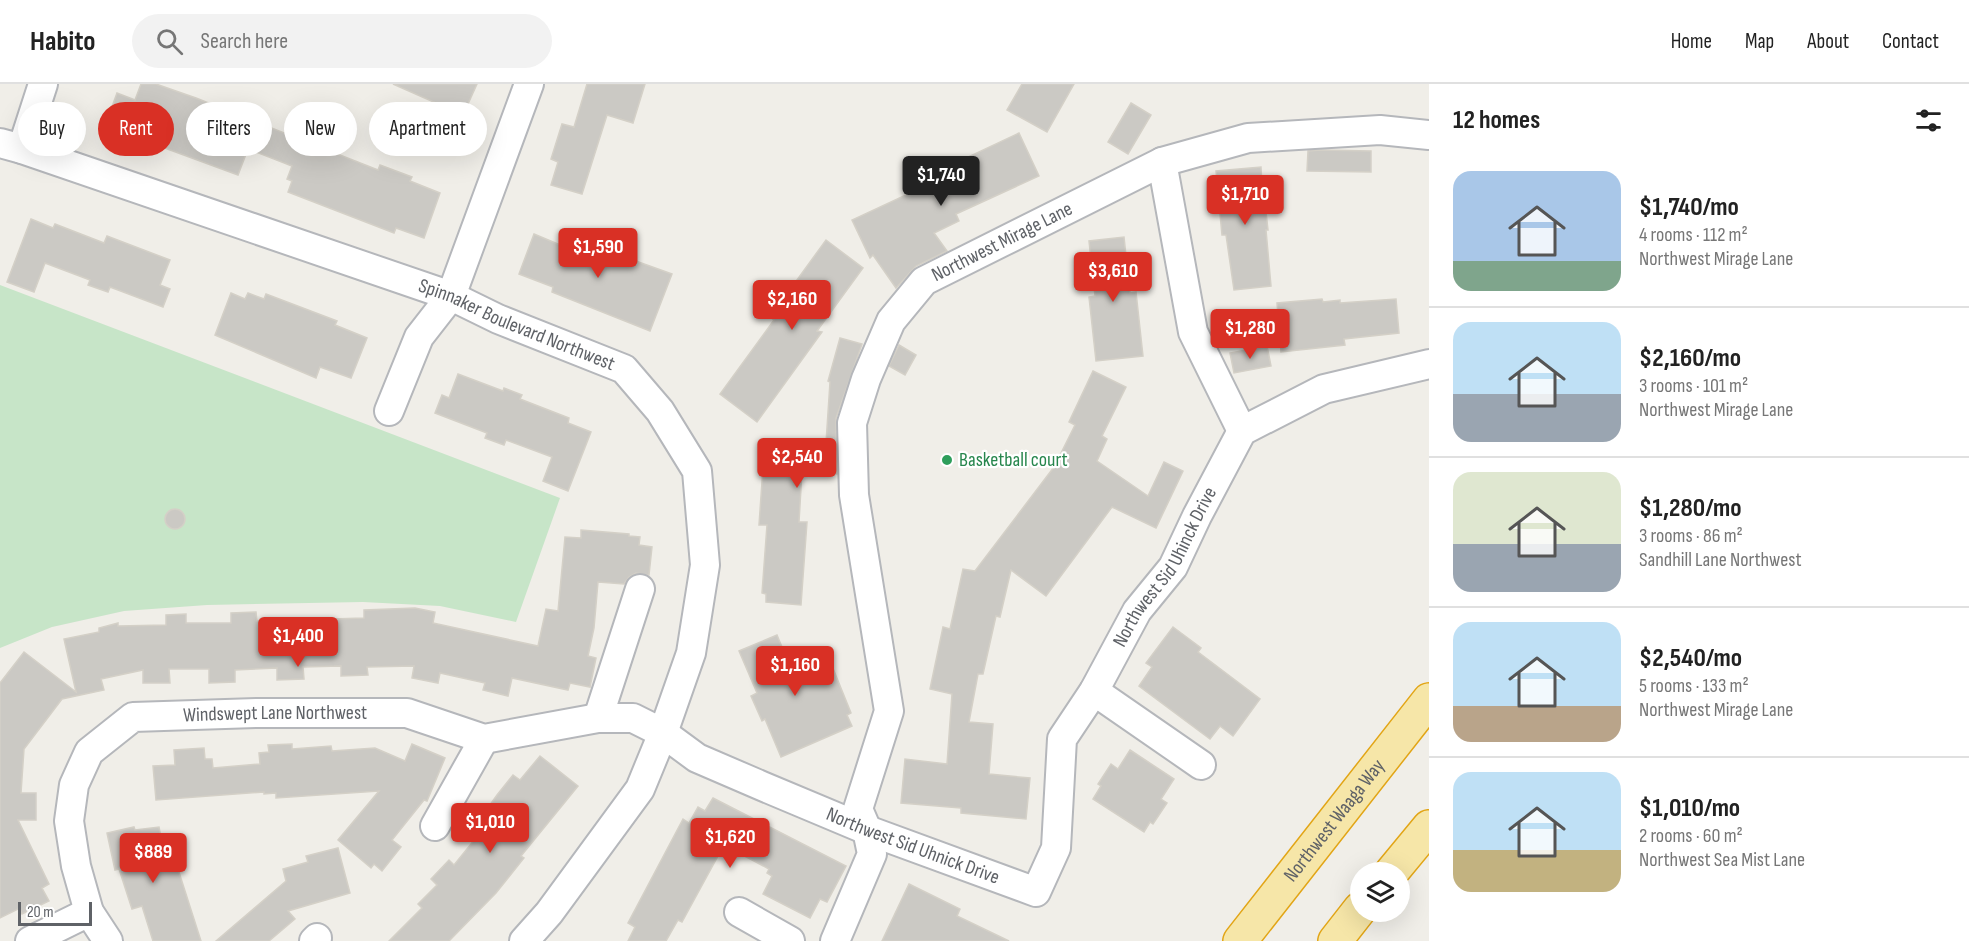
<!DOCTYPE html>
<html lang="en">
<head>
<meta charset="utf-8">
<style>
	:root { --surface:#fff; --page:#f2f2f2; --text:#222; --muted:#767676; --line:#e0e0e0; --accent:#d93025 }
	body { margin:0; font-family:"Sofia Sans Condensed",sans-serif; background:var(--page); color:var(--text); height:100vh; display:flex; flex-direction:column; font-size:22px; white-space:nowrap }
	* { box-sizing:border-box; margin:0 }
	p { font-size:20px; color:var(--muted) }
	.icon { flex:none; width:33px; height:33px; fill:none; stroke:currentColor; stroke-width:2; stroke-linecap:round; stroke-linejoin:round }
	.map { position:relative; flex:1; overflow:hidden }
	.details { display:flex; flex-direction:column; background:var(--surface); width:540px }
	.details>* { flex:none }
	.top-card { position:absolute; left:18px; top:18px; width:570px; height:54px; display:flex; gap:12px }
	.controls { position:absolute; left:1350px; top:778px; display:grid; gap:12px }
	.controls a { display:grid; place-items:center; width:60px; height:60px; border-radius:50%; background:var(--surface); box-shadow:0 6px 24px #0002; font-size:30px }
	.scale { position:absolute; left:18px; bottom:15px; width:74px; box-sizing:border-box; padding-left:6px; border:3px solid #5f6267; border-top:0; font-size:16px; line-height:21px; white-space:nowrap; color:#5f6267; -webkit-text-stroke:4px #fff; paint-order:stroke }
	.price { position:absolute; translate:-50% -51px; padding:0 14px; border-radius:6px; background:var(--accent); color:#fff; font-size:20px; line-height:39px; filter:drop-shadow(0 2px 3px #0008) }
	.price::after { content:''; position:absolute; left:50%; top:36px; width:18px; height:14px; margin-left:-9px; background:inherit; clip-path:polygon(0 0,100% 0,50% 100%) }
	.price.selected { background:#222; color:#fff }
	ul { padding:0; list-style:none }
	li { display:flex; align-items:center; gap:18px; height:150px; padding:0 24px }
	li+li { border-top:2px solid var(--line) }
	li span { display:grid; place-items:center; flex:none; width:168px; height:120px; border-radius:18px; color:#555 }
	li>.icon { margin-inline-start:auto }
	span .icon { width:72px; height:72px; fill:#fffc; stroke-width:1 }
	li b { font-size:26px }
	h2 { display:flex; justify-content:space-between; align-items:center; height:72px; padding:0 24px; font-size:26px }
	.chip { padding:0 21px; border-radius:27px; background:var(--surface); box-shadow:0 6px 24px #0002; font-size:21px; line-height:54px }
	.chip.selected { background:var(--accent); color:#fff }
	header { display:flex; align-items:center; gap:36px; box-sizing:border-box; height:84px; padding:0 30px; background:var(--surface); border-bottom:2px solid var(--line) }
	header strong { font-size:28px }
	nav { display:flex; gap:33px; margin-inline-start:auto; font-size:21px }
	.search { width:420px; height:54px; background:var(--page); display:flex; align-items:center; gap:15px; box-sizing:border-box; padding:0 21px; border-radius:33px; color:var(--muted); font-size:22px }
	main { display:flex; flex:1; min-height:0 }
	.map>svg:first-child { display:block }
	.green { fill:#c7e5c8 }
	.building { fill:#cbc9c4; stroke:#d4d0c7; stroke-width:1.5 }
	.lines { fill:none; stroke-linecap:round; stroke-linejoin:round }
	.minor-casing { stroke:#b5b7bb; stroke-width:32 }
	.trunk-casing { stroke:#e2a516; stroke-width:36 }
	.minor { stroke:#fff; stroke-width:28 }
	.trunk { stroke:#f6e6a8; stroke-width:33 }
	.leisure-dot { fill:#2e9e5b; stroke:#fff; stroke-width:2 }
	.labels { text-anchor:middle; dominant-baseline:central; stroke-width:4.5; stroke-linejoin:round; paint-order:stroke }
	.street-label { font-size:20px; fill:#5f6267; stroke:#fff }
	.leisure-label { font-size:20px; fill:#27864d; stroke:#fff; text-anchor:start }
</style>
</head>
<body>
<header>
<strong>Habito</strong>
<div class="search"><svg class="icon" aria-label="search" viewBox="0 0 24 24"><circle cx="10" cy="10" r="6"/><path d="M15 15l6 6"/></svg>Search here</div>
<nav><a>Home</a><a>Map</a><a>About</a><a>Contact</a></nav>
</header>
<main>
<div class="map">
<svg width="1429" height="857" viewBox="0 0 1429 857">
	<rect width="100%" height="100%" fill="#f0eee8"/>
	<path class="green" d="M0 201 560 414 516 538 440 522 363 518 207 521 124 527 52 543 0 564Z"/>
	<g class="building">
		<path d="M141 0H156L196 14 378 86 380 81 412 93 410 97 440 109 424 154 396 144 394 149 288 108 292 97 287 95 292 82 248 65 238 91 105 42 117 9 135 16Z"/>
		<path d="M393 0H477L463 31Z"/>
		<path d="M587 0H645L633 39 607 31 582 110 551 101 558 78 551 75 562 40 574 43Z"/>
		<path d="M1022 0H1074L1047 48 1007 26Z"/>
		<path d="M1131 19 1151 31 1128 70 1108 58Z"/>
		<path d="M1019 49 1039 92 956 130 959 137 934 149 947 167 916 182 896 204 873 171 870 174 852 136 936 97 932 90Z"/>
		<path d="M1321 66 1371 67V88L1307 87 1308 67Z"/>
		<path d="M1261 83 1262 102H1267L1269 127 1266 128 1268 146H1266L1271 202 1234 206 1226 151H1222L1216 87Z"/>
		<path d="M31 135 53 144 55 140 104 159 107 152 170 176 160 201 170 205 163 223 110 203 108 208 88 201 90 196 45 179 34 208 7 198Z"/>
		<path d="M534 150 565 163 569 153 672 190 650 247 552 208 553 203 519 190Z"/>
		<path d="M1124 153 1130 209 1136 208 1143 272 1096 277 1089 213 1095 212 1089 157Z"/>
		<path d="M826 156 863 184 817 247 822 248 757 338 720 310 774 236 770 233Z"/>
		<path d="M231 209 245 215 248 209 264 215 266 210 337 237 335 241 367 254 351 294 320 283 316 294 215 251Z"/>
		<path d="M1322 215 1323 218 1340 216V219L1396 215 1399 249 1344 255 1345 261 1281 268 1277 219Z"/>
		<path d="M840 254 862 260 836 334 837 390 802 387 799 438H807L801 521 766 518V510L762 509 767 441H759L765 355 826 359 830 298 828 297Z"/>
		<path d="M899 261 916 271 905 291 889 282Z"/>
		<path d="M1267 262 1271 282 1234 289 1230 269Z"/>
		<path d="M1093 287 1126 303 1102 352 1107 355 1097 377 1148 412 1164 378 1183 387 1156 444 1112 423 1046 512 1011 486 1000 533 996 532 983 590H978L969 638 993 640 989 690 1030 694 1026 735 961 729V724L901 719 905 675 947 680 952 610 930 605 943 543 950 545 963 485 975 487 1054 383 1075 341 1069 338Z"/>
		<path d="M458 290 503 307 504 304 522 311 520 315 569 334 568 339 591 348 568 407 543 397 552 373 506 356 504 361 485 354 487 349 435 329 442 311 449 314Z"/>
		<circle cx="175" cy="435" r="10"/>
		<path d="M581 446 629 450V452L640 453 639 461 652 463 649 491 636 489 629 493 624 500 598 498 594 544 588 572 596 574 590 603 570 599 568 606 512 594 508 612 483 606 485 599 440 589 438 599 412 594 414 582 367 583 368 591 341 592V582L303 583 304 595 277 596V584L235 586V598L209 599V585H169L170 599H143V586L101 595 104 606 62 615 24 665 21 709H36V736H18L49 800 42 804 49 817 22 830 20 824 0 834V599L24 568 76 608 64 555 99 548V544L118 539V542L166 541V531L186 530V539H231V529L256 528 257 537H263V540L299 539V536L364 534V526L415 524 435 528 433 539 538 562 546 525 558 527 565 453 581 454Z"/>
		<path d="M1173 543 1201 564 1198 568 1260 615 1233 652 1220 642 1210 655 1139 602 1152 583 1146 579Z"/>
		<path d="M777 551 792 587 828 572 851 629 847 631 852 642 781 673 765 635 762 637 751 612 757 609 739 567Z"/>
		<path d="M292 660V665L331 662 332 667 375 664 405 677 412 660 445 674 427 717 424 716 392 756 401 763 382 787 374 780 371 784 338 756 379 707 276 714V709L264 710V708L156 716 153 682 175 681 174 666 204 664 205 675H212L213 684 260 680 259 669 269 668 268 661Z"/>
		<path d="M1130 666 1174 695 1161 715 1167 719 1153 740 1150 738 1144 748 1093 715 1101 702 1098 700 1111 680 1118 685Z"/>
		<path d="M540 672 578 702 521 772 524 774 496 809 449 857H389L422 824 418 820 437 801 431 795 449 776 454 781 484 744 477 739 497 711 513 691 520 696Z"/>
		<path d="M713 714 846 782 827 818 820 815 810 834 763 810 772 792 767 789 769 785 724 761 682 838 678 836 666 857H628L635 843 628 839 683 735 689 739 698 723 705 727Z"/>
		<path d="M134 743 135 746 159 743 167 785 177 782 201 857H153L142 822 132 825 119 785 115 786 107 749Z"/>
		<path d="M338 764 350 809 288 827 295 835 269 857H216L286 797 283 785 308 778 306 772Z"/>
		<path d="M909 800 960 825 957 832 1009 857H882Z"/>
	</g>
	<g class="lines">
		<defs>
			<g id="minor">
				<path id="s1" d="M0 59 22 65 451 212 498 235 624 285 660 327 697 387 705 481 691 569 663 649 640 705 549 829 524 857"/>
				<path d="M22 65 43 0"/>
				<path d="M1162 78 1193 248 1242 347"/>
				<path d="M389 327 419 253 451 212 529 0"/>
				<path d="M1094 607 1201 681"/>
				<path d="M598 634 640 505"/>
				<path d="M435 742 484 655"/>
				<path d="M739 828 790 857"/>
				<path d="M30 857 89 828"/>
				<path id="s2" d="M108 857 89 828 76 782 69 737 74 701 89 668 133 633 257 629H407L484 655 598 634H633L663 649 697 674 762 702 867 746 1036 808 1056 764 1062 655 1094 607 1137 527 1173 483 1197 432 1242 347 1324 305 1429 280"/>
				<path d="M314 857 317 854"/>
				<path id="s3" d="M835 857 872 770 867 746 858 725 889 627 854 411 852 339 866 295 891 237 924 197 1162 78 1248 54 1380 46 1429 51"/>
			</g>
			<g id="trunk">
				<path d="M1391 789 1429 743"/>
				<path id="s4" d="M1240 857 1429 616"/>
				<path d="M1335 857 1360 825"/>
			</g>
		</defs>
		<use href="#minor" class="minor-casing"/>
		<use href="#trunk" class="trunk-casing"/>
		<use href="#minor" class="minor"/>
		<use href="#trunk" class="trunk"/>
	</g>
	<circle class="leisure-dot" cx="947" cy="376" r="6"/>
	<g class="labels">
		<g class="street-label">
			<text stroke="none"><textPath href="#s3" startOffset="784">Northwest Mirage Lane</textPath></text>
			<text stroke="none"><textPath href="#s1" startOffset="548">Spinnaker Boulevard Northwest</textPath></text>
			<text stroke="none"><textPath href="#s2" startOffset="1562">Northwest Sid Uhinck Drive</textPath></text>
			<text stroke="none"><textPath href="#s2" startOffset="399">Windswept Lane Northwest</textPath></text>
			<text stroke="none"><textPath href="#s4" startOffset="153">Northwest Waaga Way</textPath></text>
			<text stroke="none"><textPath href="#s2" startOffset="1072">Northwest Sid Uhnick Drive</textPath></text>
		</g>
		<g class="leisure-label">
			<text x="959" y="376">Basketball court</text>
		</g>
	</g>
</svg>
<div class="controls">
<a><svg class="icon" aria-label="layers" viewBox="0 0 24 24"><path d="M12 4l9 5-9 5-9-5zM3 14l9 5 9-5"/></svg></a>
</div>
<div class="scale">20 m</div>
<b class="price selected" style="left:941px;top:123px">$1,740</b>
<b class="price" style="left:1245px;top:142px">$1,710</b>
<b class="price" style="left:598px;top:195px">$1,590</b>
<b class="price" style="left:1113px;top:219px">$3,610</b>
<b class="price" style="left:792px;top:247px">$2,160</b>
<b class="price" style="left:1250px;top:276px">$1,280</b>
<b class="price" style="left:797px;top:405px">$2,540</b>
<b class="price" style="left:298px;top:584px">$1,400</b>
<b class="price" style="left:795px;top:613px">$1,160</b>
<b class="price" style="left:490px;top:770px">$1,010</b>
<b class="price" style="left:730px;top:785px">$1,620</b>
<b class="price" style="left:153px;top:800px">$889</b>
<div class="top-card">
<a class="chip">Buy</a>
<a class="chip selected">Rent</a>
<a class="chip">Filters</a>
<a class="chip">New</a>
<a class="chip">Apartment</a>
</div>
</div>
<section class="details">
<h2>12 homes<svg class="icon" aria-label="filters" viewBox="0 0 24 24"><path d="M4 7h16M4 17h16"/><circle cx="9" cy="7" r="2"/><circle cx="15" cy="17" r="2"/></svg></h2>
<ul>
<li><span style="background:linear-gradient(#a9c7e8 75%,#7fa58c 0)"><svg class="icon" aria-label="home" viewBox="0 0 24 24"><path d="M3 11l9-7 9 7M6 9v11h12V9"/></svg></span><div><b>$1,740/mo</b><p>4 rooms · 112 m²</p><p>Northwest Mirage Lane</p></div></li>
<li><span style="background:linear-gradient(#bfe0f5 60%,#9aa5b1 0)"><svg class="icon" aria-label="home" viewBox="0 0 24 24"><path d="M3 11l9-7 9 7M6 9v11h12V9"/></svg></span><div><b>$2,160/mo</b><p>3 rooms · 101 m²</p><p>Northwest Mirage Lane</p></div></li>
<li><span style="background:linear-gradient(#dfe7d0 60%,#9aa5b1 0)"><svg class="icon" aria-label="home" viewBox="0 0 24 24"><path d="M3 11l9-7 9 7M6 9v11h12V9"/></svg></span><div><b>$1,280/mo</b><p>3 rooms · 86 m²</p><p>Sandhill Lane Northwest</p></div></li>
<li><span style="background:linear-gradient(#bfe0f5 70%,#b9a48a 0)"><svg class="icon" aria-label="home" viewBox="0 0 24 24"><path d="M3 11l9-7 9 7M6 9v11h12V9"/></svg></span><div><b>$2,540/mo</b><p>5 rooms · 133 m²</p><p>Northwest Mirage Lane</p></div></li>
<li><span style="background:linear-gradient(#bfe0f5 65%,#c2b280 0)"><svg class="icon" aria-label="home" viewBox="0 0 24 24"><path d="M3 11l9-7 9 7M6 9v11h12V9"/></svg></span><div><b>$1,010/mo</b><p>2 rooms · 60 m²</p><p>Northwest Sea Mist Lane</p></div></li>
</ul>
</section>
</main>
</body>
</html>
